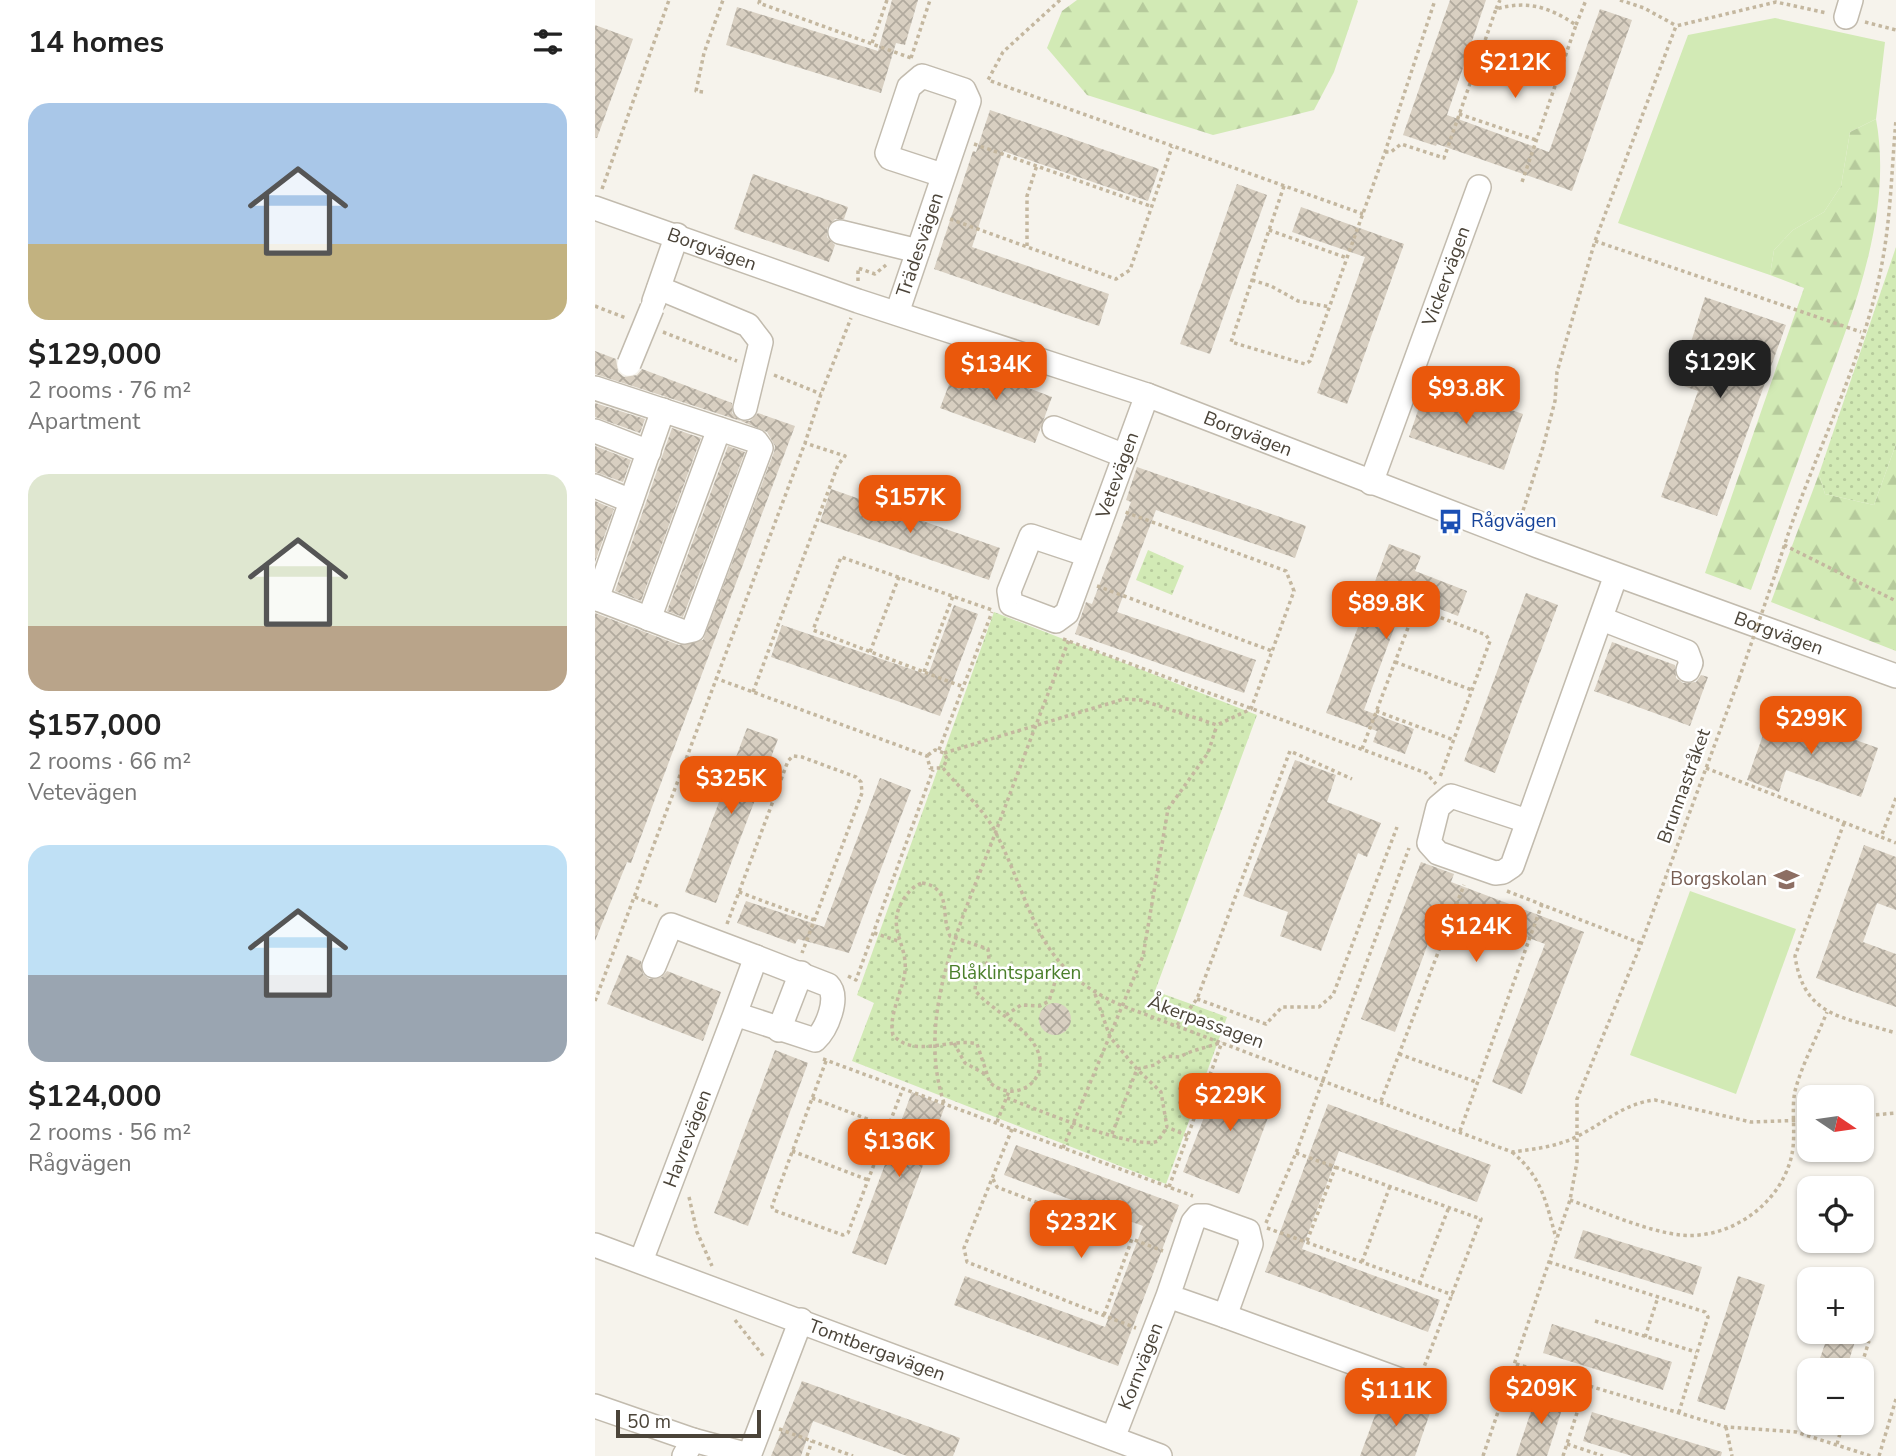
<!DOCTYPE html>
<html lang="en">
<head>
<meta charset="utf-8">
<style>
	:root { --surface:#fff; --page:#f2f2f2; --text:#222; --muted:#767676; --accent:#ea580c }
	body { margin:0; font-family:"Nunito Sans",sans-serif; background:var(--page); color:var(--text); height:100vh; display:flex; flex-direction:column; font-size:26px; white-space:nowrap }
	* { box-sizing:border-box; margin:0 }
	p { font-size:23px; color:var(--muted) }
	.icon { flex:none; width:38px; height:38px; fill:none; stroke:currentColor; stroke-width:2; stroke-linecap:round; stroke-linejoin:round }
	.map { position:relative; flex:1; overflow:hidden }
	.drawer { display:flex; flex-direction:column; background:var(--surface); width:595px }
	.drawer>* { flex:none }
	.needle { width:46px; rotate:103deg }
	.controls { position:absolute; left:1202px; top:1085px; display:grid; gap:14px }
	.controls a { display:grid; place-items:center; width:77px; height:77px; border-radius:14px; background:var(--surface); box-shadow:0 2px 5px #0004; font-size:35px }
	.scale { position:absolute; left:21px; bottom:18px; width:145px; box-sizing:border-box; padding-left:7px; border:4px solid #4b4439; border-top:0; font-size:19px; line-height:24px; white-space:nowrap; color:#4b4439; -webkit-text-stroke:5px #fff; paint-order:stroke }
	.price { position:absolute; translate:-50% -60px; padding:0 16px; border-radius:14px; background:var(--accent); color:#fff; font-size:23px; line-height:46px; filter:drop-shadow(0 2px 4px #0008) }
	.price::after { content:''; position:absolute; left:50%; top:42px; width:21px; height:16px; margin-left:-10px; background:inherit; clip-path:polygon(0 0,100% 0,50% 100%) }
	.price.active { background:#222; color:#fff }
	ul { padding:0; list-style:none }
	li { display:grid; align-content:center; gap:14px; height:371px; padding:0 28px }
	li span { display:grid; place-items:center; height:217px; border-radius:21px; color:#555 }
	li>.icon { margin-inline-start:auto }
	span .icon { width:126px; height:126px; fill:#fffc; stroke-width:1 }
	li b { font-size:30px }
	h2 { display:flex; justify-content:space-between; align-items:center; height:84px; padding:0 28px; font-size:30px }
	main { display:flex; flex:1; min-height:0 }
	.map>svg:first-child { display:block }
	.green { fill:#d2eab5 }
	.forest { fill:url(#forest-firs) }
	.park { fill:url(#park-dots) }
	.building { fill:url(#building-cross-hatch) }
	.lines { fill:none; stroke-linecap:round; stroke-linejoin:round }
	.minor-casing { stroke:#c2bbae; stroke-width:26 }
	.path { stroke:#c4b79f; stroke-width:3.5; stroke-dasharray:3.5 3.5; stroke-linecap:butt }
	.minor { stroke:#fff; stroke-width:23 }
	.minor-bridge-casing { stroke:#c2bbae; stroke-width:26; stroke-linecap:butt }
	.path-bridge { stroke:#c4b79f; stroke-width:3.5; stroke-dasharray:3.5 3.5; stroke-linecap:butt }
	.minor-bridge { stroke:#fff; stroke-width:23 }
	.labels { text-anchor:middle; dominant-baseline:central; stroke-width:5; stroke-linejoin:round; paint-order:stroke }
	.street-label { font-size:19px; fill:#4b4439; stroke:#fff }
	.transit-label { font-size:19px; fill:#164399; stroke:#fff; text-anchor:start }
	.education-label { font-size:19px; fill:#785e54; stroke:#fff; text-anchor:end }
	.park-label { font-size:19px; fill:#4a7f2a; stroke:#fff }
</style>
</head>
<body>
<main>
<section class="drawer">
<h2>14 homes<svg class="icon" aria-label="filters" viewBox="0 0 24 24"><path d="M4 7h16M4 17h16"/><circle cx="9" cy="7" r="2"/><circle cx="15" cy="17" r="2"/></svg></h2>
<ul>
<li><span style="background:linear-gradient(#a9c7e8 65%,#c2b280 0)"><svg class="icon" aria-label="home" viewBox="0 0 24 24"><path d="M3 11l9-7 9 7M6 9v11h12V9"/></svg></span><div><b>$129,000</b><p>2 rooms · 76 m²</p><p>Apartment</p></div></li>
<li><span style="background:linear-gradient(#dfe7d0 70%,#b9a48a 0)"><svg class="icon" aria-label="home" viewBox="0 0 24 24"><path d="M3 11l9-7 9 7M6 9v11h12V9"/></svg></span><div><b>$157,000</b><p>2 rooms · 66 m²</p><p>Vetevägen</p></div></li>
<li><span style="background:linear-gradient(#bfe0f5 60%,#9aa5b1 0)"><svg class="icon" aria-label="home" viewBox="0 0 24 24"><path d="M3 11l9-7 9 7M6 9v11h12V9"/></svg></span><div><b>$124,000</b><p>2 rooms · 56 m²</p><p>Rågvägen</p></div></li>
</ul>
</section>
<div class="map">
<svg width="1301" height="1456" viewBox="0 0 1301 1456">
	<defs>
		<pattern id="forest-firs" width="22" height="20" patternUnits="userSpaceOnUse" patternTransform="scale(1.75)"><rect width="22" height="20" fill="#d2eab5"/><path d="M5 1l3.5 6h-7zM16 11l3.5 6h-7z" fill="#b6ca9c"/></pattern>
		<pattern id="park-dots" width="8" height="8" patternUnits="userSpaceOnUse" patternTransform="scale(1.75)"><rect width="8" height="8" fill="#d2eab5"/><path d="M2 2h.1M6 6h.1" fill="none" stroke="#b6ca9c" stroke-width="1.8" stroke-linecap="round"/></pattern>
		<pattern id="building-cross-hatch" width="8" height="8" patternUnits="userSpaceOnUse" patternTransform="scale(1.75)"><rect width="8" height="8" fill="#d8cfc1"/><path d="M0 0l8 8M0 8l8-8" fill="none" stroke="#b1aa9e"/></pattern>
	</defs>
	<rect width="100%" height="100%" fill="#f6f3ec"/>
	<g class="green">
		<path d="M1180 18 1290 42 1281 119 1255 132 1246 186 1229 212 1198 230 1179 250 1175 275 1023 223 1093 35Z"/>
		<path d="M1095 891 1201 929 1141 1094 1035 1055Z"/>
	</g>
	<g class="forest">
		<path d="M482 0H762L763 1 739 72 719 110 618 135 492 95 452 48 467 11Z"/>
		<path d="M1281 119C1299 217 1255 319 1222 409 1200 469 1178 530 1156 590L1110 573 1209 288 1175 275 1179 250 1198 230 1229 212 1246 186 1255 132Z"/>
		<path d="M1301 444V651L1176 602 1224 474 1230 494 1279 505Z"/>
	</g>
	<g class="park">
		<path d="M1301 247V444L1279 505 1230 494 1224 474Z"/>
		<path d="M553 550 589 566 577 595 541 580Z"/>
		<path d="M399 612 662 715 560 991 632 1017 571 1184 257 1061 279 1003 262 995Z"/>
	</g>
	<g class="building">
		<path d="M297 0H323L310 45 301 43 286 93 131 45 142 7 283 51Z"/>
		<path d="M855 0H891L852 115 954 152 1005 9 1037 20 977 191 842 144 841 146 808 135Z"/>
		<path d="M0 25 38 39 2 138H0Z"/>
		<path d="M395 110 564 169 553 201 408 151 377 247 514 294 504 326 339 269 378 151 381 152Z"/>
		<path d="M158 174 253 207 249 219H240L232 228V237L240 245 234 262 139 229Z"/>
		<path d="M642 184 672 195 615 354 585 344Z"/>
		<path d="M706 207 809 244 752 404 722 393 770 257 697 232Z"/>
		<path d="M1110 297 1191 325 1122 516 1066 497 1103 391 1083 384Z"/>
		<path d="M0 351 21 359 23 372 29 377 42 375 47 369 137 403V413L146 421 0 374Z"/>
		<path d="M363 361 457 397 440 443 345 408Z"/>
		<path d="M833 381 928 414 909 470 814 437Z"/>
		<path d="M0 403 50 419 45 433 0 417Z"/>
		<path d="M163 413 200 426 36 863 32 862 0 941V613L84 645 108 640 179 452 180 446 172 432 146 421H155Z"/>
		<path d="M77 428 106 438 46 601 20 591Z"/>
		<path d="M0 446 36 460 28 482 0 472Z"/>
		<path d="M133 446 150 452 88 617 72 611Z"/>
		<path d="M542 467 711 526 700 558 561 510 522 612 661 660 649 693 480 634 491 602 497 604 536 502 531 500Z"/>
		<path d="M236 489 405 548 394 580 225 522Z"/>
		<path d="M0 501 19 509 0 562Z"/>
		<path d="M794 544 826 556 820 571 872 591 863 616 811 596 769 710 819 729 810 754 778 742 782 731 731 713Z"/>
		<path d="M931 593 963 605 900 773 869 761Z"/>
		<path d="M359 605 383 614 345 716 176 657 187 625 333 675Z"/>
		<path d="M1017 642 1080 665 1081 678 1088 683 1101 682 1106 675 1113 677 1095 726 999 691Z"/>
		<path d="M1177 710 1283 748 1266 797 1191 770 1184 792 1152 780Z"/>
		<path d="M152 728 183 739 121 903 90 892Z"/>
		<path d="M700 760 741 775 732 802 786 823 772 857 763 853 726 951 685 936 693 912 648 896Z"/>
		<path d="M285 778 316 790 254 953 203 939 200 944 142 923 151 901 229 927Z"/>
		<path d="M1269 845 1301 857V910L1282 903 1268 942 1301 954V1007L1221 978Z"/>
		<path d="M826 862 859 874 856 882 989 932 927 1094 897 1082 950 944 847 906 800 1032 766 1019Z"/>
		<path d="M32 955 46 961 48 974 54 979 67 977 72 971 126 992 108 1041 12 1004Z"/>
		<circle cx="460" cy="1019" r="16"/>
		<path d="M180 1050 213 1063 153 1226 119 1213Z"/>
		<path d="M626 1073 682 1094 644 1194 588 1172Z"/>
		<path d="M317 1092 350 1106 291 1265 257 1253Z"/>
		<path d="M733 1104 896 1165 882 1202 744 1151 707 1249 845 1300 833 1332 670 1272Z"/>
		<path d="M421 1145 584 1205 523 1366 359 1305 370 1276 510 1327 548 1226 409 1175Z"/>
		<path d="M988 1230 1107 1267 1098 1295 979 1258Z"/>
		<path d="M1143 1276 1170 1285 1130 1410 1102 1401Z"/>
		<path d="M957 1324 1077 1362 1068 1390 948 1353Z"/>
		<path d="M1234 1332H1263L1251 1370H1221Z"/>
		<path d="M207 1381 365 1438 358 1456H312L218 1421 206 1456H176Z"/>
		<path d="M789 1391 836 1410 820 1456H765Z"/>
		<path d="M943 1391 970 1400 952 1456H921Z"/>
		<path d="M997 1412 1127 1452 1126 1456H1037L988 1441Z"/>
	</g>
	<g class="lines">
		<defs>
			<g id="minor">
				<path d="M1251 17 1256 0"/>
				<path id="s1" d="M0 208 263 301 552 395 943 546 1301 676"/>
				<path d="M245 232 323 251"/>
				<path d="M64 288 153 325 166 342 150 408"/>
				<path d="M59 301 82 235"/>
				<path id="s2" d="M302 313 374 101 369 90 327 76 314 87 292 153 295 158 347 175"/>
				<path d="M0 388 161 441 166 448 98 630 89 632 0 598"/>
				<path d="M459 428 530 456"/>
				<path d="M0 431 54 452"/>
				<path id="s3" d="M776 483 884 187"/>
				<path d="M0 486 36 501"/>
				<path id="s4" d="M493 555 436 536 414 591 416 604 461 621 472 613 552 395"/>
				<path d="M2 599 68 410"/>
				<path d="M54 619 124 429"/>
				<path d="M1007 619 1092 652 1096 663 1093 670"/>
				<path d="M932 821 856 796 843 807 834 843 843 853 900 873 908 872 917 866 1021 575"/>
				<path d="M59 966 76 925 161 957"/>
				<path d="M184 1030 206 973"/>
				<path id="s5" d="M0 1245 565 1456"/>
				<path id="s6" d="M46 1261 140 1014 220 1040C232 1029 245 997 233 985L161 957 140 1014"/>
				<path d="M630 1316 822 1386"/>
				<path d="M0 1406 98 1440"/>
				<path id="s7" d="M518 1438 573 1296 630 1316 656 1244 653 1231 611 1216H603L598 1222 573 1296"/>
				<path d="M89 1456 98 1440 154 1455"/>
				<path d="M154 1456 206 1320"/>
			</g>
		</defs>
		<use href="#minor" class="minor-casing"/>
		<g class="path">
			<path d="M165 0 164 3 316 58"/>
			<path d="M465 0 408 52 393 80 768 214"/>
			<path d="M1025 0 1049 8 1080 25"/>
			<path d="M901 9 905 0"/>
			<path d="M1270 22 1301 30"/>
			<path d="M981 25 991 0"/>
			<path d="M277 43 292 0"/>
			<path d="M316 58 335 0"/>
			<path d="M108 92 101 91 109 53 128 0"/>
			<path d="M864 114 941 140"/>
			<path d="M379 144 555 206"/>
			<path d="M790 152H796L806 144 849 158 901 9C933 0 954 7 981 25L927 182"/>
			<path d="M689 186 636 342 710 364 715 361 790 152 840 0"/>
			<path d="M7 189 74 0"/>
			<path d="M355 219 521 279 535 270 577 147"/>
			<path d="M674 230 752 258"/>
			<path d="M1000 241 1266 332"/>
			<path d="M432 246V196L442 165"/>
			<path d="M657 280 676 286 703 301 735 307"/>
			<path d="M263 281V268L280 274 291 265"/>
			<path d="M0 306 31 318"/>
			<path d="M68 332 142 361"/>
			<path d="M179 375 226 394"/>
			<path d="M926 517 948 447 960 401 962 372 1000 241 1081 26 1181 2 1232 13"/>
			<path d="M1189 545 1301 601"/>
			<path d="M1182 569C1213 463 1271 362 1289 252 1296 209 1297 164 1301 120"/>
			<path d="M502 586 677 651"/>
			<path d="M468 639 831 773 841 784"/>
			<path d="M275 652 304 577"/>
			<path d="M800 662 877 690"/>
			<path d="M329 672 358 596"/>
			<path d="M120 678 332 756 335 768H348"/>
			<path d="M366 686 218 630 246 557 397 610"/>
			<path d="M158 692 243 465 250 456 210 443"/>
			<path d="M781 711 859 740"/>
			<path d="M767 749 819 612 826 610 891 635 895 641 845 777"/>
			<path d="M344 750 397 612"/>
			<path d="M349 753 529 699 546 700 622 725 656 709 699 591 691 571 530 512"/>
			<path d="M333 755 340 750 349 753 352 759 348 768"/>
			<path d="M348 768C365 789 391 811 402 835 440 911 440 969 528 1006L917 1152C940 1149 960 1147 981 1137 1008 1124 1029 1103 1060 1100L1156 1122 1214 1120"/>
			<path d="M1111 768 1286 837"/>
			<path d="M1301 798 1286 837 1301 843"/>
			<path d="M1249 823 1200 956C1209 1018 1249 1017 1301 1033"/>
			<path d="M327 883C358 888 345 916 355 936L393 949 394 960 381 977 380 990C396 1013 460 1038 442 1076 437 1085 430 1089 420 1091 411 1092 403 1089 395 1083L382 1044C356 1037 319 1059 298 1035 293 1015 308 991 310 971 313 943 289 927 310 897 315 890 319 886 327 883Z"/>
			<path d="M912 891 1045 943"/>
			<path d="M144 892 219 920"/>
			<path d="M40 897 65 907"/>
			<path d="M132 924 193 761 198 756 207 757 261 777 266 782 267 793 207 953"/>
			<path d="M279 933 303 941"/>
			<path d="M253 976 261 980 338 770"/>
			<path d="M500 994 515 1037 542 1069 566 1092 572 1127 593 1136"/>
			<path d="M602 999 671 1024 687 1007H724L738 995 802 827"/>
			<path d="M0 1001 210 443 226 394 256 318"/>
			<path d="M411 1015 426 1005 445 1006 454 1001 465 966"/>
			<path d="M582 1025 602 999 695 751 757 779"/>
			<path d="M359 1043 370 1063 390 1074"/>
			<path d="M804 1054 881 1082"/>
			<path d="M228 1059 598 1196"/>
			<path d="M231 1061 177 1206 178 1210 248 1235 253 1233 308 1088"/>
			<path d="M217 1098 293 1127"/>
			<path d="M412 1098C439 1108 540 1151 563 1141L572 1127"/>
			<path d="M786 1101 869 885"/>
			<path d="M349 1103C319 1012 370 915 401 831 425 767 449 703 474 640"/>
			<path d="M1267 1116 1301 1113"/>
			<path d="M402 1122 414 1091"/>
			<path d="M417 1129 369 1248 372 1262 541 1328"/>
			<path d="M865 1131 947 904"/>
			<path d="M517 1134 542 1069 560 1065 571 1056 585 1057C598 1049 612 1048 627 1042"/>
			<path d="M468 1148 548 956 573 809 613 753 622 725"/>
			<path d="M197 1151 273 1180"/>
			<path d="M917 1152C947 1177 951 1202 961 1238"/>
			<path d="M701 1153 886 1219 829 1367"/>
			<path d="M398 1179 402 1187 537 1239"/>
			<path d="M574 1187 627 1042"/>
			<path d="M94 1197 102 1232 117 1266"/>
			<path d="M975 1200C1006 1211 1054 1232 1086 1235 1136 1240 1187 1203 1197 1154 1201 1134 1196 1109 1200 1091 1207 1064 1222 1037 1232 1012"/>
			<path d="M671 1223 701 1153 814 848"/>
			<path d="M672 1228 858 1295"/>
			<path d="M712 1241 741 1166"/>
			<path d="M767 1262 795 1186"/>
			<path d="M954 1262 1110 1312 1113 1317 1084 1412"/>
			<path d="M824 1284 854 1207"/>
			<path d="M509 1315 537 1239 568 1251"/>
			<path d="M140 1320 170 1358"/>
			<path d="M1000 1321 1101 1352"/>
			<path d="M1050 1337 1063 1297"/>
			<path d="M921 1364 1131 1427 1201 1432 1276 1456"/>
			<path d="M1265 1370 1274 1341"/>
			<path d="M1131 1427 1137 1456"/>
			<path d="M184 1429 258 1456"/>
			<path d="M972 1444 1008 1456"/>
			<path d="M1242 1444 1248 1423"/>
			<path d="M212 1456 217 1441"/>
			<path d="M888 1456 975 1200 982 1162V1099L1046 944 1144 679"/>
			<path d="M968 1456 991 1385"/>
			<path d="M1284 1456 1301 1399"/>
		</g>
		<use href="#minor" class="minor"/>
		<defs>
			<path id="minor-bridge" d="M34 364 57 308"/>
		</defs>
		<use href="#minor-bridge" class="minor-bridge-casing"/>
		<path class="path-bridge" d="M1144 679 1182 569"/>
		<use href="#minor-bridge" class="minor-bridge"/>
	</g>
	<defs>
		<symbol id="bus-bare" viewBox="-9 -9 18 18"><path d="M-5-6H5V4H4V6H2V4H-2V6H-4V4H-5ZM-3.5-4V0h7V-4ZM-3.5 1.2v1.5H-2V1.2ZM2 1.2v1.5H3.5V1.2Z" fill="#1a4fb4" stroke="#fff" stroke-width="2.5" paint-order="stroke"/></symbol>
		<symbol id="school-bare" viewBox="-9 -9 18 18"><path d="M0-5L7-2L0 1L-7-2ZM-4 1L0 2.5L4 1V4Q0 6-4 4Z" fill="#8d6e63" stroke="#fff" stroke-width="2.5" paint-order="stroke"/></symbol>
	</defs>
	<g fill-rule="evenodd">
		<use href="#bus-bare" x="838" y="504" width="35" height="35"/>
		<use href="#school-bare" x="1174" y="862" width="35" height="35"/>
	</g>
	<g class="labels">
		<g class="street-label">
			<text stroke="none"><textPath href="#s2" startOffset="72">Trädesvägen</textPath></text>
			<text stroke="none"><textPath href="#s1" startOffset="124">Borgvägen</textPath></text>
			<text stroke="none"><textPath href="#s3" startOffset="220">Vickervägen</textPath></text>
			<text stroke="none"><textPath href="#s1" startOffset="691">Borgvägen</textPath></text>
			<text stroke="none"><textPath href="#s4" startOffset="341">Vetevägen</textPath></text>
			<text stroke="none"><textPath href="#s1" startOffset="1258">Borgvägen</textPath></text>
			<text transform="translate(1089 786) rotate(-70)">Brunnastråket</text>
			<text transform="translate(611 1022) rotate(20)">Åkerpassagen</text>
			<text stroke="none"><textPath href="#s6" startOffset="131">Havrevägen</textPath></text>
			<text stroke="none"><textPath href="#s5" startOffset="301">Tomtbergavägen</textPath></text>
			<text stroke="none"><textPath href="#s7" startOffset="77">Kornvägen</textPath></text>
		</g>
		<g class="transit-label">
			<text x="876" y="521">Rågvägen</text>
		</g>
		<g class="education-label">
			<text x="1172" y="879">Borgskolan</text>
		</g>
		<g class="park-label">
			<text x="420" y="973">Blåklintsparken</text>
		</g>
	</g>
</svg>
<div class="controls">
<a><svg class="needle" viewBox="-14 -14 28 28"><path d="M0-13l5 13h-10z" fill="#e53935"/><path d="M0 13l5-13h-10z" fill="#767676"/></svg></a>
<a><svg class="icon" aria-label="locate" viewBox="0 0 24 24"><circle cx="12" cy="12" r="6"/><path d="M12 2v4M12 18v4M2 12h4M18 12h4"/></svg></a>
<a>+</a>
<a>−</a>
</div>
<div class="scale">50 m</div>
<b class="price" style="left:920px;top:100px">$212K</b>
<b class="price active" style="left:1125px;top:400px">$129K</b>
<b class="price" style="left:401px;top:402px">$134K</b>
<b class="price" style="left:871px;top:426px">$93.8K</b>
<b class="price" style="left:315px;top:535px">$157K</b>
<b class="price" style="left:791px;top:641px">$89.8K</b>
<b class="price" style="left:1216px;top:756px">$299K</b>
<b class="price" style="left:136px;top:816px">$325K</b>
<b class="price" style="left:881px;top:964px">$124K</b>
<b class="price" style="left:635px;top:1133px">$229K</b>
<b class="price" style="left:304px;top:1179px">$136K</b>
<b class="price" style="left:486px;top:1260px">$232K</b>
<b class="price" style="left:946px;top:1426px">$209K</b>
<b class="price" style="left:801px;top:1428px">$111K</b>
</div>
</main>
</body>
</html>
